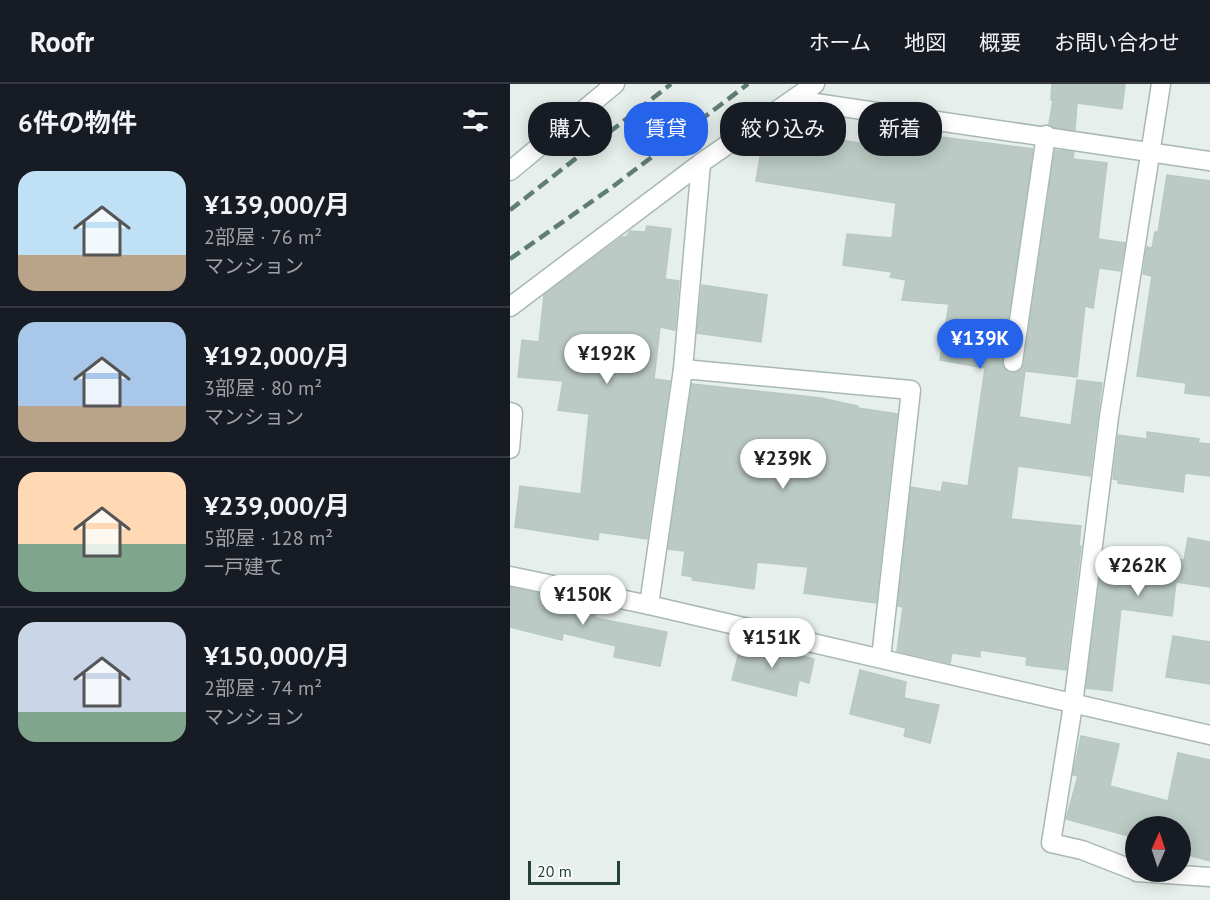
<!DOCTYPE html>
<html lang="ja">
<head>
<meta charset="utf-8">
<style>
	:root { --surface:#171b24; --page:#20242c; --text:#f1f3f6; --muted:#9ea1a6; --line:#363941; --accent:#2563eb }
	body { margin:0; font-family:"PT Sans","Noto Sans JP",sans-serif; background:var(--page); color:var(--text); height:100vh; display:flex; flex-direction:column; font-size:22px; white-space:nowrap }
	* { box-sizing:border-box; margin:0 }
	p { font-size:20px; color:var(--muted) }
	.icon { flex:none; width:33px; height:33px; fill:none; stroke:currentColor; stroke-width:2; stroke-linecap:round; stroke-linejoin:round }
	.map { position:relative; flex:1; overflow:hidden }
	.side { display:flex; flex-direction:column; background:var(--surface); width:510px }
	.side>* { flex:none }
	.banner { position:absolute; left:18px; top:18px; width:570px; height:54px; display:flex; gap:12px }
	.needle { width:39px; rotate:3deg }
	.tools { position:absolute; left:615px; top:732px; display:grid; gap:12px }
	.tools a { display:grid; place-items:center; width:66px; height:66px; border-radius:50%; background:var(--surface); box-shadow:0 3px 15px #0003; font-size:30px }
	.scale { position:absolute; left:18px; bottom:15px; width:92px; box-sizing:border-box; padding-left:6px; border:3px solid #24423a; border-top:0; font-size:16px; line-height:21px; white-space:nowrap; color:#24423a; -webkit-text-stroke:4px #f7fbf9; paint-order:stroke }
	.price { position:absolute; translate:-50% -51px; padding:0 14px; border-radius:21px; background:#fff; color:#222; font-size:20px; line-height:39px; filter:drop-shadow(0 2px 3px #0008) }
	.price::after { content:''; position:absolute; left:50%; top:36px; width:18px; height:14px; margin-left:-9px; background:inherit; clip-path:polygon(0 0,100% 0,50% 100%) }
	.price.selected { background:var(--accent); color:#fff }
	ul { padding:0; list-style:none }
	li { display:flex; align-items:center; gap:18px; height:150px; padding:0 18px }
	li+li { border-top:2px solid var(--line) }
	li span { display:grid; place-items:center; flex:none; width:168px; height:120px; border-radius:18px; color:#555 }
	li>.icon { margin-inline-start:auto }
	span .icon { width:72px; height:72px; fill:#fffc; stroke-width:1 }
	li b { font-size:26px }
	h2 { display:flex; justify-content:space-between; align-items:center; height:72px; padding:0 18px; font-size:26px }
	.chip { padding:0 21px; border-radius:24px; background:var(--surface); box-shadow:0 3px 15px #0003; font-size:21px; line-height:54px }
	.chip.selected { background:var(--accent); color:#fff }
	header { display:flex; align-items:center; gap:36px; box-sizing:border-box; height:84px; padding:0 30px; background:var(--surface); border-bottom:2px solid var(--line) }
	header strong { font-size:28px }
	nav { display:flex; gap:33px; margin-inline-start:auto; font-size:21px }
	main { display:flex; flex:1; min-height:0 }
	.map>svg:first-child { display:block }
	.building { fill:#bbcac4; stroke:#b8c9c2; stroke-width:1.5 }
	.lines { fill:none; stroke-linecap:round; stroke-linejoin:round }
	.minor-casing { stroke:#a8b8b2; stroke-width:21 }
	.minor { stroke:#fff; stroke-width:18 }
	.rail { stroke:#5f7d75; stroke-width:4.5; stroke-dasharray:12 6; stroke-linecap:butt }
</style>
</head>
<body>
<header>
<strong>Roofr</strong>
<nav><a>ホーム</a><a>地図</a><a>概要</a><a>お問い合わせ</a></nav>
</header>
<main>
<section class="side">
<h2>6件の物件<svg class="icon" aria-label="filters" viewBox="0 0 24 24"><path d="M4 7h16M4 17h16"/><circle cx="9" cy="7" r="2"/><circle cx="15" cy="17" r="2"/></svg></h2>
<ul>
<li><span style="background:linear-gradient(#bfe0f5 70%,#b9a48a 0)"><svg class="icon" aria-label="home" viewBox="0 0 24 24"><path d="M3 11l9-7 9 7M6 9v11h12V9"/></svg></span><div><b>¥139,000/月</b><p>2部屋 · 76 m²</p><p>マンション</p></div></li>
<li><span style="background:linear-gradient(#a9c7e8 70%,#b9a48a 0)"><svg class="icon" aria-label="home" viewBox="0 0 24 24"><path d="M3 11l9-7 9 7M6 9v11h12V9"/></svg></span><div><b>¥192,000/月</b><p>3部屋 · 80 m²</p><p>マンション</p></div></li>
<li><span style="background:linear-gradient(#ffd9b3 60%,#7fa58c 0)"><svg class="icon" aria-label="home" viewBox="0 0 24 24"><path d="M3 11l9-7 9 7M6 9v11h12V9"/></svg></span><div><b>¥239,000/月</b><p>5部屋 · 128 m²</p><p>一戸建て</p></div></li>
<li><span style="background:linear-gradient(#c9d6e8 75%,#7fa58c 0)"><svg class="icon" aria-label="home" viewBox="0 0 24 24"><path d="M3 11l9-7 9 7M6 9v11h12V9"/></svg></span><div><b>¥150,000/月</b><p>2部屋 · 74 m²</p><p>マンション</p></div></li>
</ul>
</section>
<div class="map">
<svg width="700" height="816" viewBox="0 0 700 816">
	<rect width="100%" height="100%" fill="#e6efeb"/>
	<g class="building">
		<path d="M542 0H615L612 25 567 19 565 46 543 43 539 40 543 16H541Z"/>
		<path d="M369 45 523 65 492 276 493 283 501 289 508 288 514 280 545 66 564 68 563 75 597 79 588 155 615 159 610 187 589 184 583 224 575 222 567 293 515 287 509 333 561 341 567 296 592 299 580 392 508 382 501 435 571 442 569 462H571L556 586 516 581 517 573 470 566V573L442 569 440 579 387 567 393 523 388 522 401 403 431 408 433 398 458 402 475 284 430 276 439 220 392 216 396 196 380 193 382 188 333 181 337 150 382 154 386 119 246 97 253 55 280 59 282 48 356 60 359 46 368 47Z"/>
		<path d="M657 91 700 97V312L675 309 676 299 627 292 642 192 633 190 637 163 642 164 645 148H648Z"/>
		<path d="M137 142 161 145 155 195 169 197 165 246 150 243 144 295 160 297 137 455 89 448 88 456 5 443 10 402 71 410 79 330 48 326 53 297 8 293 12 256 29 258 34 211 112 153H116L120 147 135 148Z"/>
		<path d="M192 201 257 211 251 258 187 249Z"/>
		<path d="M182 300 311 314 348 322V324L387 330 366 519 294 509 298 483 247 478 244 505 182 496 183 493 172 491 175 467 158 465Z"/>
		<path d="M637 348 689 355 688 359 700 360V392L675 389 673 408 608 399V396L603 395 608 351 637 355Z"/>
		<path d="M678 454 700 458V503L666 498 662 532 611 525 602 607 576 604 594 465 674 476Z"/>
		<path d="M0 503 88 522 85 534 157 548 150 582 104 573 106 562 53 549 52 556 0 543Z"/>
		<path d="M663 552 700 558V600L656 593Z"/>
		<path d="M232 557 304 575 299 599 289 596 286 612 222 596Z"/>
		<path d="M350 586 396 598 394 614 429 621 420 659 394 652 396 644 340 630Z"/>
		<path d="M571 652 609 660 600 702 658 717 668 669 700 676V777L670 769V742H626V754L556 735 568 692 563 691Z"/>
	</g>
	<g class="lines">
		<defs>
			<g id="minor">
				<path d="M285 16 700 77"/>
				<path d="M0 87 105 0"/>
				<path d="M0 223 191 79 305 0"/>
				<path d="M503 278 536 51"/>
				<path d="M173 285 401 306 371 574"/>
				<path d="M0 328 3 329 0 365"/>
				<path d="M0 492 139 521 700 651"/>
				<path d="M139 521 173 285 191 79"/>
				<path d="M626 787 572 766 541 759 563 621 599 333 651 0"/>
				<path d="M627 788 700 793"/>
			</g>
		</defs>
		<use href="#minor" class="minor-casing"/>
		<use href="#minor" class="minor"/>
		<g class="rail">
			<path d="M0 126 161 0"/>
			<path d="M0 175 101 104 238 0"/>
		</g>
	</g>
</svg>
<div class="tools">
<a><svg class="needle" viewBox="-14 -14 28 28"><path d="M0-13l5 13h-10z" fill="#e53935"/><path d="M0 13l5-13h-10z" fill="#9ea1a6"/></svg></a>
</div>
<div class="scale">20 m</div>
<b class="price selected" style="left:470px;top:286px">¥139K</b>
<b class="price" style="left:97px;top:301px">¥192K</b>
<b class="price" style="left:273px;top:406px">¥239K</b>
<b class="price" style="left:628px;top:513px">¥262K</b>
<b class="price" style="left:73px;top:542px">¥150K</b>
<b class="price" style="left:262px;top:585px">¥151K</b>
<div class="banner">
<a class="chip">購入</a>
<a class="chip selected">賃貸</a>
<a class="chip">絞り込み</a>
<a class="chip">新着</a>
</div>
</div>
</main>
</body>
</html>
